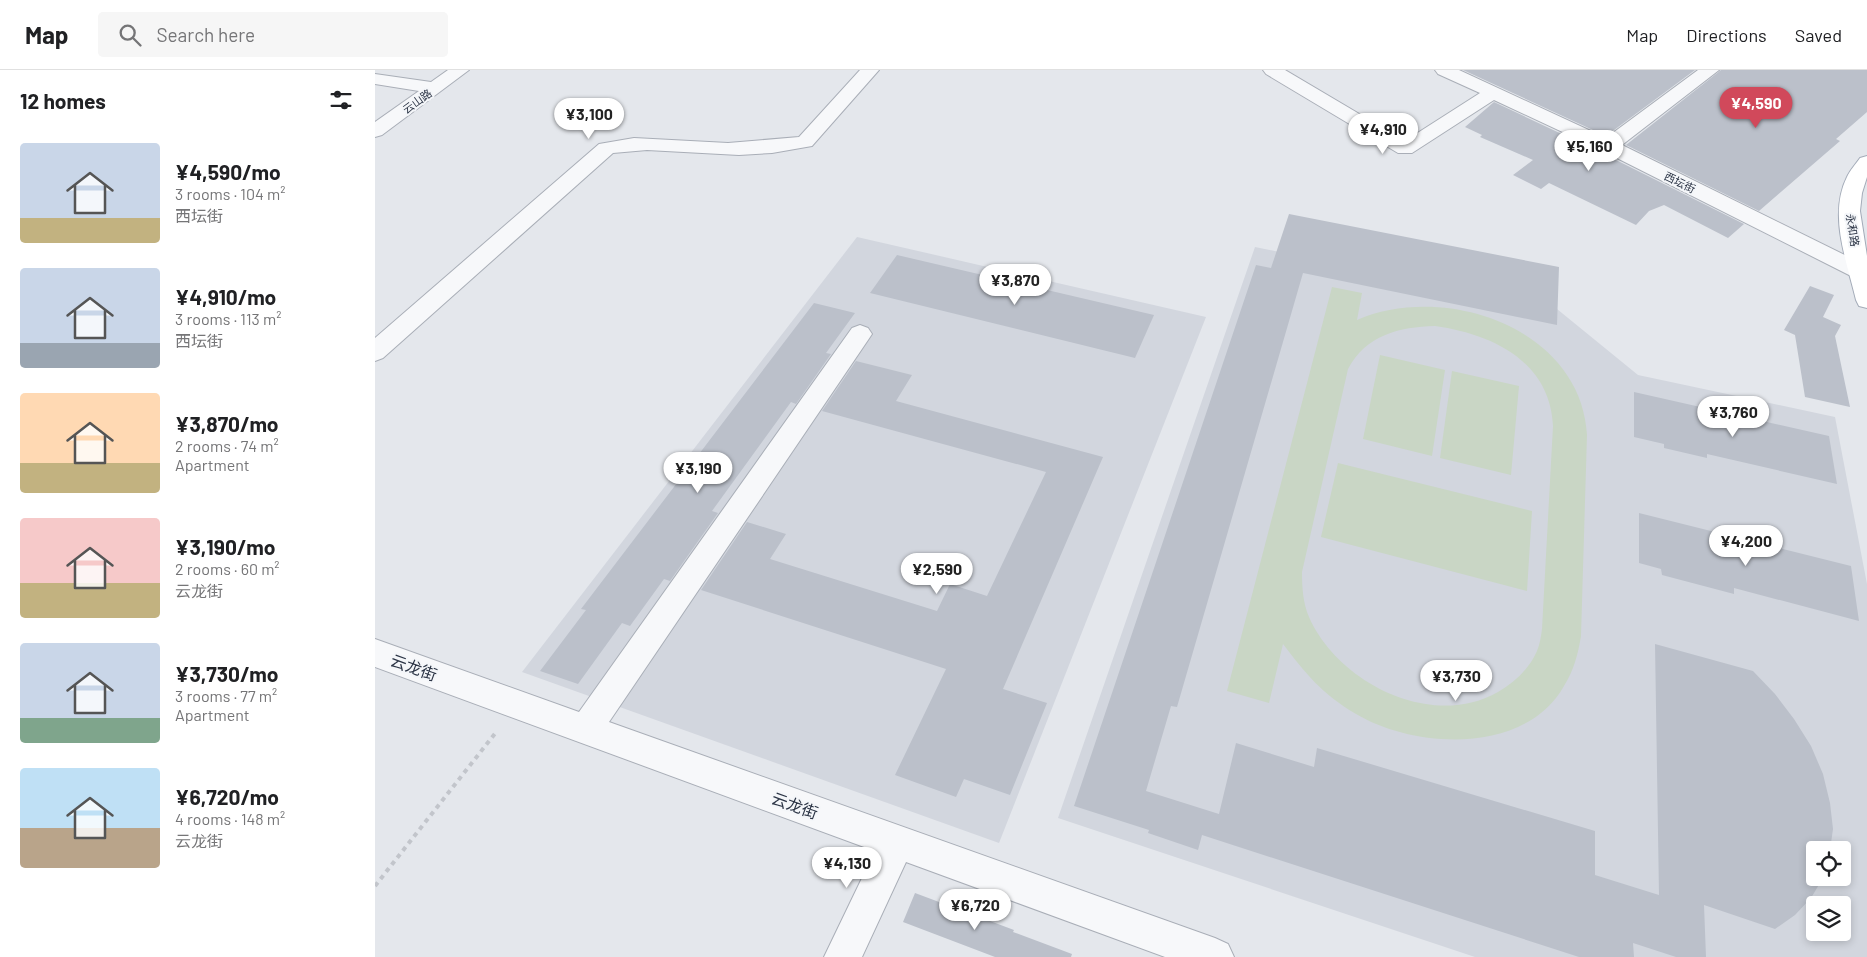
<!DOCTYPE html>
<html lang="en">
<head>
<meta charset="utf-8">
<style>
	:root { --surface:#fff; --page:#f6f6f6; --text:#202124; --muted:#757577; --line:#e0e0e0; --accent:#d1495b }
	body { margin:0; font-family:Barlow,"Noto Sans SC",sans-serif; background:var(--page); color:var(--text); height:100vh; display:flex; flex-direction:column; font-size:19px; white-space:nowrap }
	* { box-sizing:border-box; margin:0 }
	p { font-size:16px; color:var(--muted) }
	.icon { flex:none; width:28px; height:28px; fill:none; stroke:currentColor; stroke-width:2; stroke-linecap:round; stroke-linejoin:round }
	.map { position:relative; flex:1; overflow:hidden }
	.panel { display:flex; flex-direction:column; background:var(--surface); width:375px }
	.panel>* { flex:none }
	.tools { position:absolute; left:1431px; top:771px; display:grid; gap:10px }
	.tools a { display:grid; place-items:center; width:45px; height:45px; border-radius:5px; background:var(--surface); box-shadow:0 2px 8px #0003; font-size:25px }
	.price { position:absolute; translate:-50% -42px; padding:0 11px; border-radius:18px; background:#fff; color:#222; font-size:16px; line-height:32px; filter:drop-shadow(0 1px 2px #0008) }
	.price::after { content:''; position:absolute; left:50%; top:30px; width:15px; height:11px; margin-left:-8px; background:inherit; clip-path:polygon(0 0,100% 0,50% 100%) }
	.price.on { background:var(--accent); color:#fff }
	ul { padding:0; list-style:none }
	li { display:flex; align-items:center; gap:15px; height:125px; padding:0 20px }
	li span { display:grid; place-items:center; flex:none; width:140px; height:100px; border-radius:5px; color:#555 }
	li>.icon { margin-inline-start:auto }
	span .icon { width:60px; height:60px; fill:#fffc; stroke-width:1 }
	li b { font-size:21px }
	h2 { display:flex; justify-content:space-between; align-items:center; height:60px; padding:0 20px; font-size:21px }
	header { display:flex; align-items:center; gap:30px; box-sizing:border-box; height:70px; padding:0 25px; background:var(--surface); border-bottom:1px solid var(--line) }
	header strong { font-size:24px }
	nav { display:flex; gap:28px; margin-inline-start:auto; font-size:18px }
	.search { width:350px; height:45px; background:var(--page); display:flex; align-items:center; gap:12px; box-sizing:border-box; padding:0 18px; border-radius:5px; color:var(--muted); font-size:19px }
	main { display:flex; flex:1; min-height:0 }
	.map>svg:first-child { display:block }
	.built { fill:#d2d6de; fill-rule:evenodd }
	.green { fill:#c9d6c5; fill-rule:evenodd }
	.building { fill:#bbc0ca }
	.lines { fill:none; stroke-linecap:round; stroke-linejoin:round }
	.minor-casing { stroke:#a9aeb7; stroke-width:2 }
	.major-casing { stroke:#a3abb8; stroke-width:2 }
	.path { stroke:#c2c5cb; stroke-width:4; stroke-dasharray:4.5 4.5; stroke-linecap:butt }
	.minor { fill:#f7f8fa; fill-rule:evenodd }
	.major { fill:#fff; fill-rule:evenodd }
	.labels { text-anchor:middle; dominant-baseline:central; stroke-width:4; stroke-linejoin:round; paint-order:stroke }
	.far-street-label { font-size:11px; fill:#2b3445; stroke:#f4f6f9 }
	.near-street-label { font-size:16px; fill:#2b3445; stroke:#f4f6f9 }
</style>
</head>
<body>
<header>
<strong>Map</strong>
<div class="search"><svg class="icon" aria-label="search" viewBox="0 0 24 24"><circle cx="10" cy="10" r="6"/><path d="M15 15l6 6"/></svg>Search here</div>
<nav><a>Map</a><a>Directions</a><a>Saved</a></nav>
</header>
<main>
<section class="panel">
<h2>12 homes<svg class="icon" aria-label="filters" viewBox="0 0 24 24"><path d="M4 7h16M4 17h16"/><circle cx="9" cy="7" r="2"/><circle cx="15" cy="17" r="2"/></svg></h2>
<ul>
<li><span style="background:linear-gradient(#c9d6e8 75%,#c2b280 0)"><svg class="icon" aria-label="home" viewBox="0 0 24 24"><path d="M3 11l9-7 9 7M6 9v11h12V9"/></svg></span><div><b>¥4,590/mo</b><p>3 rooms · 104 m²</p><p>西坛街</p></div></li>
<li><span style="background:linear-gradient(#c9d6e8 75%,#9aa5b1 0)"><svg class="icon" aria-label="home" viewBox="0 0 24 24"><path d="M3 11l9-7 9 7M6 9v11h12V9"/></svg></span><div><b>¥4,910/mo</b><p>3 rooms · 113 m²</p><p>西坛街</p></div></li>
<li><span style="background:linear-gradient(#ffd9b3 70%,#c2b280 0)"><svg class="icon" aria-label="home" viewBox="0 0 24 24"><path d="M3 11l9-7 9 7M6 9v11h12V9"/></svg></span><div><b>¥3,870/mo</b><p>2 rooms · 74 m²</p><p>Apartment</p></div></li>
<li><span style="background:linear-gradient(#f6c9c9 65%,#c2b280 0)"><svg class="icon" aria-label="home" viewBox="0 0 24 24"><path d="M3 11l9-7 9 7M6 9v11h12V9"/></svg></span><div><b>¥3,190/mo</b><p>2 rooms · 60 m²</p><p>云龙街</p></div></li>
<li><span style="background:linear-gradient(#c9d6e8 75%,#7fa58c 0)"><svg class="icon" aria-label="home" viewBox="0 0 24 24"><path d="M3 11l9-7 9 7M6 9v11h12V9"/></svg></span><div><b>¥3,730/mo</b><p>3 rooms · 77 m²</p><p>Apartment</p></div></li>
<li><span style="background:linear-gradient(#bfe0f5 60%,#b9a48a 0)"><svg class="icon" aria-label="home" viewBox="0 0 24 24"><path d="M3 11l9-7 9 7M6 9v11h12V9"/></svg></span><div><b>¥6,720/mo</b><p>4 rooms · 148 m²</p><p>云龙街</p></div></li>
</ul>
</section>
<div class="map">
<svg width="1492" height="887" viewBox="0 0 1492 887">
	<rect width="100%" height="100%" fill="#e4e7ec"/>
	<g class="built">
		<path d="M482 167 831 247 624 773 147 602Z"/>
		<path d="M880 177 1182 239 1263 305 1460 347 1492 514V887H1100L683 748ZM1440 780H1468V808H1440ZM1440 835H1468V862H1440Z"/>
	</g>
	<g class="green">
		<path d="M957 217 987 223 982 250C1070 212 1206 258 1212 365L1206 566C1203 584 1199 600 1189 616 1150 685 1040 679 981 644 947 624 930 603 908 574L894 633 852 621ZM1060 256C1117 264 1175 291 1178 356L1167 559C1166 566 1165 574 1162 581 1154 599 1140 612 1123 622 1057 660 963 613 934 547 928 533 927 518 927 502L973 299C991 265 1024 257 1060 256Z"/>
		<path d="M1005 285 1070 300 1057 386 988 369Z"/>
		<path d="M1077 301 1144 316 1136 405 1065 388Z"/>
		<path d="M963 393 1157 441 1152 521 946 467Z"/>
	</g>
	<g class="building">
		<path d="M1088 0H1320L1231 66Z"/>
		<path d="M1346 0H1492V42L1461 69 1465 71 1384 141 1251 75Z"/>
		<path d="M1119 32 1225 82 1369 154 1353 168 1289 135 1274 141 1261 155 1174 113 1166 119 1138 105 1158 90 1105 67 1107 65 1090 57Z"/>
		<path d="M914 144 1184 197 1182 255 928 203 802 637 796 636 771 721 844 744 861 673 939 697 942 678 1220 761V805L1284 825 1280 574 1378 601 1400 624 1419 649 1436 676 1448 704 1455 733 1458 759 1455 780H1440V808H1448L1436 828 1420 845 1400 859 1329 835 1331 887H1301L1258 873 1259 887H1204L827 765 823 780 773 763 774 760 699 736 881 195 896 198Z"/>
		<path d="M522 185 779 245 760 288 495 223Z"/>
		<path d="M1435 216 1459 225 1448 247 1466 255 1460 266 1475 337 1430 327 1420 265 1409 260Z"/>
		<path d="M439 233 480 243 451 283 456 284 421 334 416 332 337 441 343 443 295 511 289 509 255 556 247 553 203 614 165 601 211 540 206 539Z"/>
		<path d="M481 291 537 305 521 331 728 387 628 619 672 633 635 725 589 709 581 727 520 705 571 599 326 520 372 452 411 464 395 489 562 541 575 514 612 526 671 402 447 341Z"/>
		<path d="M1259 322 1454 366 1462 414 1332 384V388L1289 378V374L1259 367Z"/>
		<path d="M1264 443 1476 496 1484 551 1359 518V524L1287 505 1286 499 1264 493Z"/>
		<path d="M540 823 639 860 638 862 697 884 696 887H620L528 852Z"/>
	</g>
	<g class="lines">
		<defs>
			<g id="minor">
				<path d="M73 0H94L7 65 0 67V52L44 21 0 14V4L56 12Z"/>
				<path d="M485 0H504L437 76 397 83 364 85 272 80 238 83 8 288 0 291V268L224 74 259 68 353 73 424 67Z"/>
				<path d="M888 0H910L1030 71 1105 23 1063 4 1060 0H1084L1231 68 1323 0H1344L1247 75 1492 196V208L1486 210 1478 207 1226 80 1119 30 1037 83H1023L891 4Z"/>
				<path d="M485 255 493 258 497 264 493 270 234 652 840 868 853 874 859 887H790L531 792 487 887H449L500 781 0 597V569L204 642 477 258Z"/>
			</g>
			<path id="major" d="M1492 86V107L1487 123 1485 141 1492 186V238L1484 236 1481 230C1472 192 1453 145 1472 107 1475 100 1481 94 1485 88Z"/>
		</defs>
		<use href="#minor" class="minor-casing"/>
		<use href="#major" class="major-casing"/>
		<path class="path" d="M0 816 122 661"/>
		<use href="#minor" class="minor"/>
		<use href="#major" class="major"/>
	</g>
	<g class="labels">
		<g class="far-street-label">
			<text transform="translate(42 31) rotate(-36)">云山路</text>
			<text transform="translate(1305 112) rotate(26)">西坛街</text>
			<text transform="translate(1478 160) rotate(81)">永和路</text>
		</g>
		<g class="near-street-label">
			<text transform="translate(39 597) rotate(20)">云龙街</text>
			<text transform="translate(420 735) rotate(20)">云龙街</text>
		</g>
	</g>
</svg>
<div class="tools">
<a><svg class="icon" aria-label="locate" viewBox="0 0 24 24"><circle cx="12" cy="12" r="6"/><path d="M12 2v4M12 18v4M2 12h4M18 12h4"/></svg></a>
<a><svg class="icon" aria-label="layers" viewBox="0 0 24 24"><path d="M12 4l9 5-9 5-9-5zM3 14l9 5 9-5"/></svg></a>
</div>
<b class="price on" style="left:1381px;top:59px">¥4,590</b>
<b class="price" style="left:214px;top:70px">¥3,100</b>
<b class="price" style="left:1008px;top:85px">¥4,910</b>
<b class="price" style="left:1214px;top:102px">¥5,160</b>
<b class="price" style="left:640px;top:236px">¥3,870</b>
<b class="price" style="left:1358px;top:368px">¥3,760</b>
<b class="price" style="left:323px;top:424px">¥3,190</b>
<b class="price" style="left:1371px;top:497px">¥4,200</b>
<b class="price" style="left:562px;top:525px">¥2,590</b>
<b class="price" style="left:1081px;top:632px">¥3,730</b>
<b class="price" style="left:472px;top:819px">¥4,130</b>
<b class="price" style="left:600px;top:861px">¥6,720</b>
</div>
</main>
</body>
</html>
